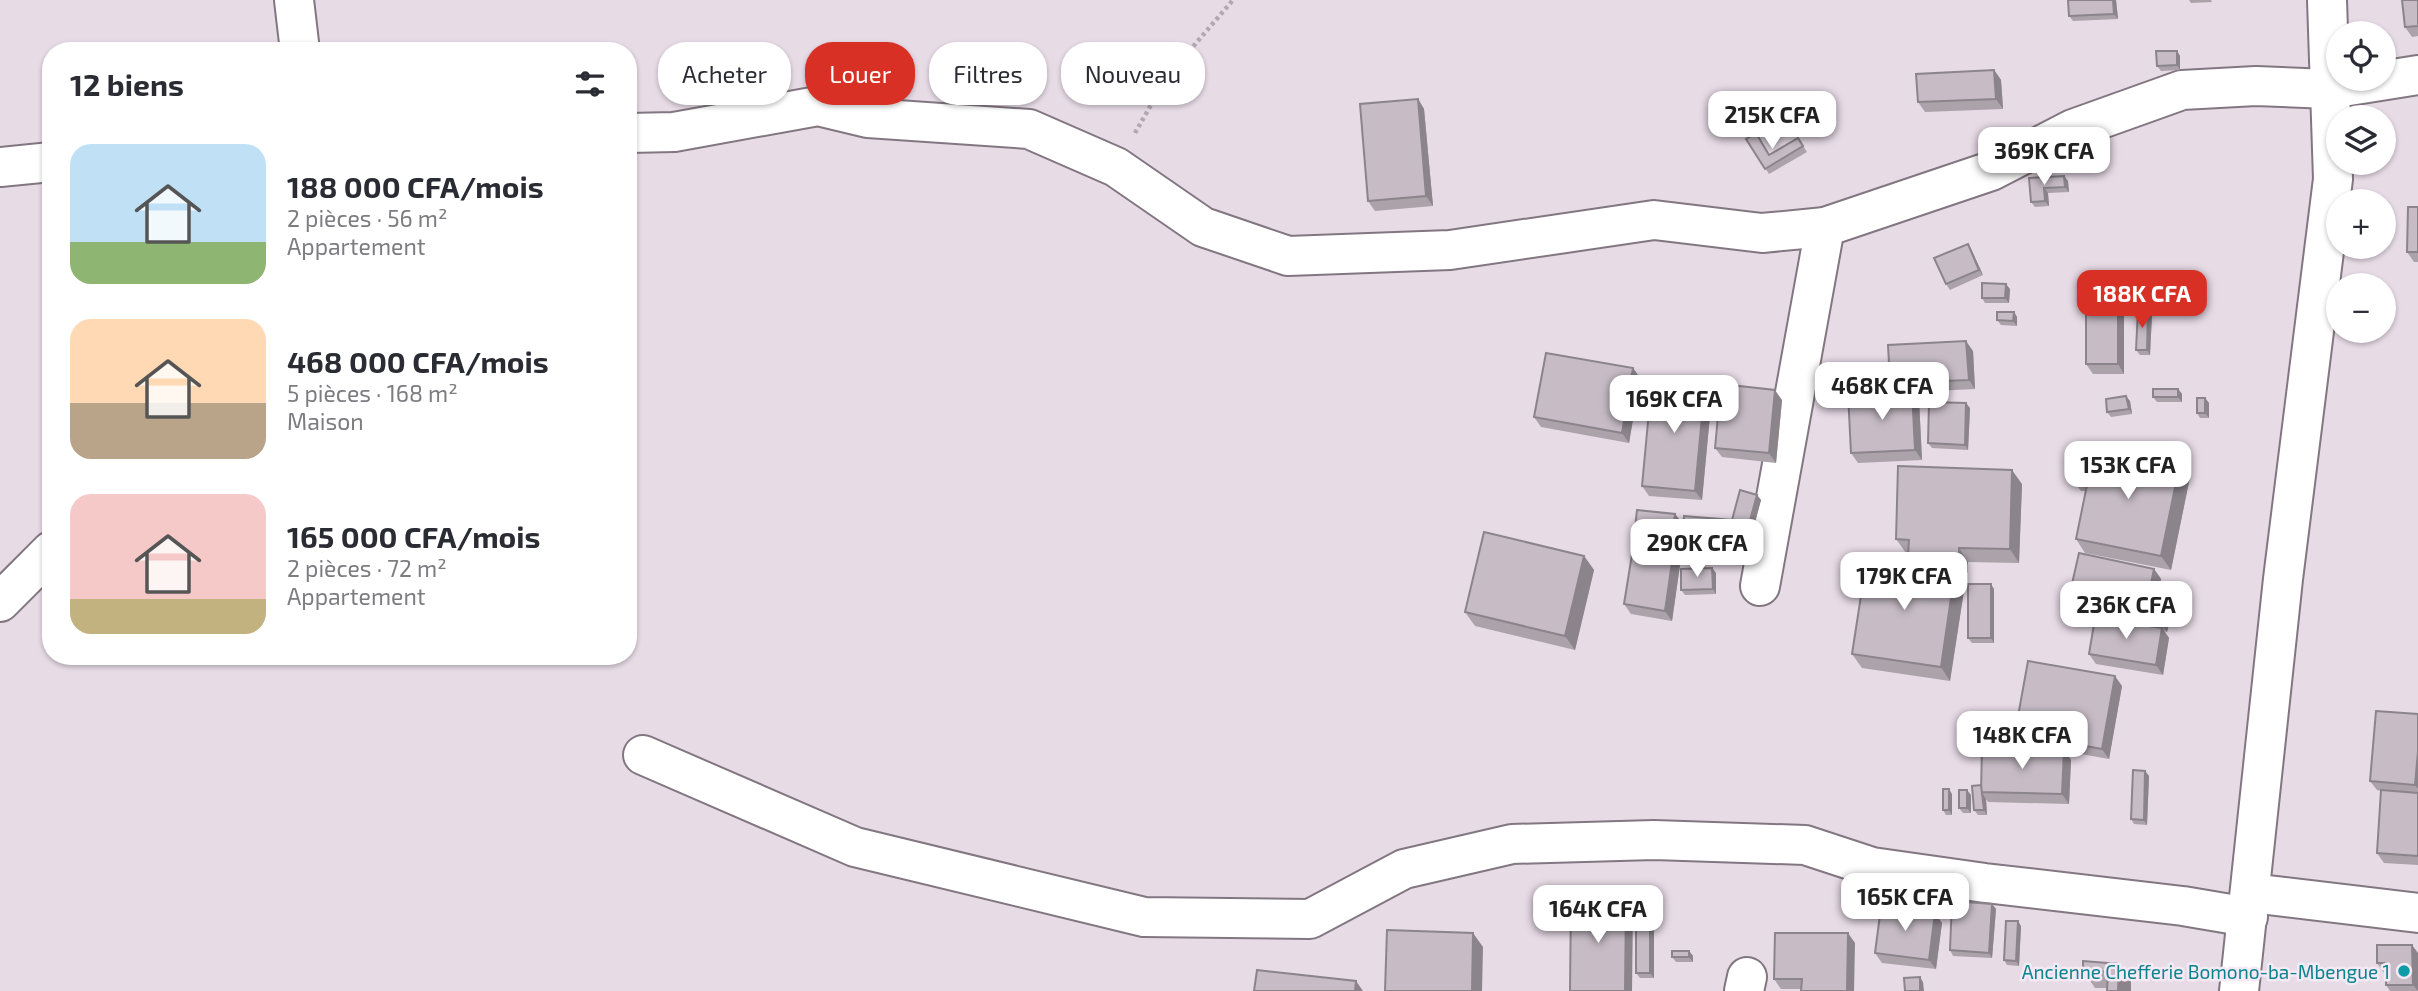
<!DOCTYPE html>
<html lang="fr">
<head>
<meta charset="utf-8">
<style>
	:root { --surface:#fff; --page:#f2f2f3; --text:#2b2b33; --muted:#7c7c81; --accent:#d93025 }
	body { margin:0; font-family:"Exo 2",sans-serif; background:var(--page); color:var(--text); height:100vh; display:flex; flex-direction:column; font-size:26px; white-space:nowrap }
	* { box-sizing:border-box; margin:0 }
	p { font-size:23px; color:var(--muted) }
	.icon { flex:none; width:38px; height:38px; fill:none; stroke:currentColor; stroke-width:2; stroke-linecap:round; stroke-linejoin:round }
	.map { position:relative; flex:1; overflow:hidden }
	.drawer { position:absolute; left:42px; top:42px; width:595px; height:623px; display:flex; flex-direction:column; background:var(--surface); border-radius:28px; box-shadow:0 2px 5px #0004 }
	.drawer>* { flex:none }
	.hud { position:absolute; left:658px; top:42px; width:665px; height:63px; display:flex; gap:14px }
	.buttons { position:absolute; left:2326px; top:21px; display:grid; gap:14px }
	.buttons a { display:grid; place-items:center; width:70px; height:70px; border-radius:50%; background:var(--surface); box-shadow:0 2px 5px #0004; font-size:35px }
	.price { position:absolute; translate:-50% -60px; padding:0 16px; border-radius:14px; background:#fff; color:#222; font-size:23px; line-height:46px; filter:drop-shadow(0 2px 4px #0008) }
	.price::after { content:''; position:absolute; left:50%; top:42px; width:21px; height:16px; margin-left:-10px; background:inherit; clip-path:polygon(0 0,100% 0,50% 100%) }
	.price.selected { background:var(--accent); color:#fff }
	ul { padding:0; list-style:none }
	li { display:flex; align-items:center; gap:21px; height:175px; padding:0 28px }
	li span { display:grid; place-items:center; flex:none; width:196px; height:140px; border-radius:21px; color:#555 }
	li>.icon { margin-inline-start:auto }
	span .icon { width:84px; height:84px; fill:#fffc; stroke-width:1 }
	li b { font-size:30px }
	h2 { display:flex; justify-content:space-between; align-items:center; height:84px; padding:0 28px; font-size:30px }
	.tag { padding:0 24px; border-radius:28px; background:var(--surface); box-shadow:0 2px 5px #0004; font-size:24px; line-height:63px }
	.tag.selected { background:var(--accent); color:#fff }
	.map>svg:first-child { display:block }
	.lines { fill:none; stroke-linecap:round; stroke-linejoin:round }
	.street-casing { stroke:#827781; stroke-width:42 }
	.highway-casing { stroke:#827781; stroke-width:42 }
	.path { stroke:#b2a8b1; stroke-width:4.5; stroke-dasharray:3.5 3.5; stroke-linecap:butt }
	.street { stroke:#fff; stroke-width:38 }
	.highway { stroke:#fff; stroke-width:38 }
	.wall { fill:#aba2aa }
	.shaded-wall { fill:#8b848b }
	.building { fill:#c7bcc6; stroke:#8b848b; stroke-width:2 }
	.culture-dot { fill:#0f9aa8; stroke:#f5e9f4; stroke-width:2.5 }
	.labels { text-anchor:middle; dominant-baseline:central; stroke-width:5; stroke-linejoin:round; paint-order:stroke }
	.culture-label { font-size:19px; fill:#0d838f; stroke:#f5e9f4; text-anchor:end }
</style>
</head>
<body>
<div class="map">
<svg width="2418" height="991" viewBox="0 0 2418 991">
	<rect width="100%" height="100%" fill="#e7dbe6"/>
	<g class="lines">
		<defs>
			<g id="street">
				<path d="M294 0 300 51"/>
				<path d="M628 133 674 132 818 106 868 118 1029 129 1116 167 1203 227 1288 256 1450 250 1654 220 1762 233 1825 227 1991 171 2073 129 2182 90 2256 86 2330 89 2418 75"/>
				<path d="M0 167 51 162"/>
				<path d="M1760 586 1825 227"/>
				<path d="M0 602 51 551"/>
				<path d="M643 755 855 847 1144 917 1310 919 1404 869 1512 844 1654 840 1805 845 1872 867 1985 883 2183 906 2248 917"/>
				<path d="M2251 893 2418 913"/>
				<path d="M1744 991 1747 977"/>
			</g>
			<path id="highway" d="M2239 991 2283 579 2333 179 2327 0"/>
		</defs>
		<use href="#street" class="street-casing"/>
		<use href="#highway" class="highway-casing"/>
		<path class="path" d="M1135 133 1167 77 1233 0"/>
		<use href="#street" class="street"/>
		<use href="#highway" class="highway"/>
	</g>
	<g class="wall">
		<path d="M2116 0 2118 19 2073 21 2069 16Z"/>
		<path d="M2189 0H2211L2212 2 2191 3Z"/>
		<path d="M2418 0V36L2412 37 2405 27Z"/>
		<path d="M2177 51 2180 56V70L2161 71 2157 66Z"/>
		<path d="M1994 70 2001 80 2003 109 1925 112 1918 102Z"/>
		<path d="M1418 99 1424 109 1433 206 1375 211 1368 201Z"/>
		<path d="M1798 138 1807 152 1769 174 1746 139 1769 155Z"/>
		<path d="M2064 176 2068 181 2069 192 2048 193 2049 206 2035 207 2031 202 2029 178Z"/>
		<path d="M2418 207V262H2414L2407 252Z"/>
		<path d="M1971 249 1983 275 1950 290 1946 284Z"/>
		<path d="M2010 289 2009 303H1985L1982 298Z"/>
		<path d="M2128 292 2129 303 2120 304 2124 310V374H2093L2086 364 2114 300Z"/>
		<path d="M2014 312 2017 317V326L2001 325 1997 320Z"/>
		<path d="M2152 314 2150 355H2140L2136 350Z"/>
		<path d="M1973 351 1975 389 1914 392 1919 400 1922 460 1858 463 1851 453 1895 391 1890 383Z"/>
		<path d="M1633 368 1640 378 1629 443 1541 427 1534 417Z"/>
		<path d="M1705 384 1712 394 1702 500 1649 496 1642 486Z"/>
		<path d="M2178 389 2182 394V402H2157L2153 397Z"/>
		<path d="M2205 398 2209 403V418H2200L2197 413Z"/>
		<path d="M1782 400 1776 463 1722 457 1715 448Z"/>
		<path d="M2130 401 2132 414 2111 417 2107 412Z"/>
		<path d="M1970 408 1968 450 1932 448 1928 443Z"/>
		<path d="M2180 463 2190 477 2171 570 2085 553 2076 539 2085 491H2081L2077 486 2088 476Z"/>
		<path d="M2022 484 2019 563 1968 562V573H1957L1965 584 1950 681 1862 668 1852 654 1912 563 1908 557V553H1906L1896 539Z"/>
		<path d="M1757 495 1761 500 1753 530 1735 525 1732 562 1684 558 1681 553 1732 520Z"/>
		<path d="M1675 514 1679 519 1676 546 1638 542 1634 537Z"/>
		<path d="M1674 548 1681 558 1672 621 1631 614 1624 604Z"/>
		<path d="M1584 556 1594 570 1575 650 1475 626 1465 612Z"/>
		<path d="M1712 568 1716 573V594L1685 595 1681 590Z"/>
		<path d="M2154 569 2161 579 2152 623 2076 607 2069 597Z"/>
		<path d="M1994 589V643H1972L1968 638Z"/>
		<path d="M2173 609 2167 632 2164 631 2169 638 2163 675 2096 664 2089 654 2154 627 2152 624Z"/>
		<path d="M2122 686 2109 759 2064 751 2071 760 2069 804 1988 802 1986 799 1987 815H1978L1974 810 1981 785 2060 750 2022 743 2015 733Z"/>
		<path d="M2418 714V865L2384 863 2377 853 2381 791 2377 790 2370 781Z"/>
		<path d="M2145 771 2149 776 2147 825 2134 824 2131 819Z"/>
		<path d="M1952 794V815H1946L1943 810Z"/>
		<path d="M1971 795V813H1963L1959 808Z"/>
		<path d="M1992 904 1996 909 1992 958 1953 956 1950 950Z"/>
		<path d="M1650 919 1654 924V978H1640L1636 973Z"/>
		<path d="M1942 923 1936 969 1882 963 1875 953Z"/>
		<path d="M2021 926 2019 966 2007 965 2004 960Z"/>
		<path d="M1855 943 1802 989H1781L1774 979Z"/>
		<path d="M2412 945 2418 991H2390L2386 985V976L2377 963Z"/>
		<path d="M1689 951 1693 956V962H1676L1672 957Z"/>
		<path d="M2083 961 2131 981V991H2107V988H2095L2083 970Z"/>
	</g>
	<g class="shaded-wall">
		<path d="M2113 0H2116L2118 19 2114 14Z"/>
		<path d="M2177 51 2180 56V70L2177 65Z"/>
		<path d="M1994 70 2001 80 2003 109 1996 99Z"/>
		<path d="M1418 99 1424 109 1433 206 1426 196Z"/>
		<path d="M2064 176 2068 181 2069 192 2065 187Z"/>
		<path d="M2044 188 2048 193 2049 206 2045 201Z"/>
		<path d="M1968 244 1971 249 1983 275 1979 270Z"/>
		<path d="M2006 284 2010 289 2009 303 2005 298Z"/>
		<path d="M2124 287 2128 292 2129 303 2125 298Z"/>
		<path d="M2118 300 2124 310V374L2118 364Z"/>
		<path d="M2148 309 2152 314 2150 355 2147 350Z"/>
		<path d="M2014 312 2017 317V326L2013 321Z"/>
		<path d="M1966 341 1973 351 1975 389 1969 380Z"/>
		<path d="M1633 368 1640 378 1629 443 1622 433Z"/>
		<path d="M1705 384 1712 394 1702 500 1695 491Z"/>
		<path d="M2178 389 2182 394V402L2178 397Z"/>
		<path d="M1775 390 1782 400 1776 463 1769 453Z"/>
		<path d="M1912 390 1919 400 1922 460 1915 450Z"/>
		<path d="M2126 396 2130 401 2132 414 2129 409Z"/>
		<path d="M2205 398 2209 403V418L2205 413Z"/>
		<path d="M1966 403 1970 408 1968 450 1965 445Z"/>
		<path d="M2180 463 2190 477 2171 570 2161 556Z"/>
		<path d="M2012 470 2022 484 2019 563 2010 549Z"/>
		<path d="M1757 495 1761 500 1753 530 1749 524Z"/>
		<path d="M1675 514 1679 519 1676 546 1672 540Z"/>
		<path d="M1732 520 1735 525 1732 562 1728 556Z"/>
		<path d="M1674 548 1681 558 1672 621 1665 611Z"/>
		<path d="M1959 548 1968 562V573L1959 559Z"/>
		<path d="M1584 556 1594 570 1575 650 1565 636Z"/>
		<path d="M1712 568 1716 573V594L1713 589Z"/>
		<path d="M2154 569 2161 579 2152 623 2145 613Z"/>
		<path d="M1955 570 1965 584 1950 681 1941 667Z"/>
		<path d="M1991 584 1994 589V643L1991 638Z"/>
		<path d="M2169 604 2173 609 2167 632 2163 626Z"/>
		<path d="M2162 628 2169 638 2163 675 2156 665Z"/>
		<path d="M2115 676 2122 686 2109 759 2102 749Z"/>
		<path d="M2064 750 2071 760 2069 804 2062 794Z"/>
		<path d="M2418 751V789L2415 785Z"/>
		<path d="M2145 771 2149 776 2147 825 2144 820Z"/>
		<path d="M1949 789 1952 794V815L1949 810Z"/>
		<path d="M1967 790 1971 795V813L1967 808Z"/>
		<path d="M1982 793 1986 799 1987 815 1984 810Z"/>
		<path d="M1626 900 1633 910 1632 991H1625Z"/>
		<path d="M1992 904 1996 909 1992 958 1989 953Z"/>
		<path d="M1935 913 1942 923 1936 969 1929 960Z"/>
		<path d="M1650 919 1654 924V978L1650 973Z"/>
		<path d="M2018 921 2021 926 2019 966 2016 961Z"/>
		<path d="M1473 933 1483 947 1482 991H1472Z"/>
		<path d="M1848 933 1855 943 1854 991H1847Z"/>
		<path d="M2412 945 2418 953V991L2413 985Z"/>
		<path d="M1689 951 1693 956V962L1689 957Z"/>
		<path d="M2119 964 2131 981V991H2118Z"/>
		<path d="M1920 977 1923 982 1924 991H1920Z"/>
		<path d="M1356 981 1363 991H1355Z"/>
	</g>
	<g class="building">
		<path d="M2068 0H2113L2114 14 2069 16Z"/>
		<path d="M2402 0H2418V26L2405 27Z"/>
		<path d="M2156 51H2177V65L2157 66Z"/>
		<path d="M1994 70 1996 99 1918 102 1916 74Z"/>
		<path d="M1418 99 1426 196 1368 201 1360 104Z"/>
		<path d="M1756 133 1769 155 1798 138 1803 146 1765 169 1746 139Z"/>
		<path d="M2064 176 2065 187 2044 188 2045 201 2031 202 2029 178Z"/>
		<path d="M2408 207H2418V252H2407Z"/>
		<path d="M1968 244 1979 270 1946 284 1934 258Z"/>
		<path d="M1982 283 2006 284 2005 298H1982Z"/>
		<path d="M2124 287 2125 298 2113 299V288Z"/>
		<rect x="2086" y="300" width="32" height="64"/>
		<path d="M2138 309H2148L2147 350H2136Z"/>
		<path d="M1997 312H2014L2013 321 1997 320Z"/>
		<path d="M1966 341 1969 380 1890 383 1888 345Z"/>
		<path d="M1546 353 1633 368 1622 433 1534 417Z"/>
		<path d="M1652 379 1705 384 1695 491 1642 486Z"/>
		<path d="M1721 384 1775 390 1769 453 1715 448Z"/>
		<rect x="2153" y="389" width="25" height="8"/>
		<path d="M1912 390 1915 450 1851 453 1848 393Z"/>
		<path d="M2126 396 2129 409 2107 412 2106 399Z"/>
		<rect x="2197" y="398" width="8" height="15"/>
		<path d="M1929 402 1966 403 1965 445 1928 443Z"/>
		<path d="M2095 446 2180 463 2161 556 2076 539Z"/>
		<path d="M1898 466 2012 470 2010 549 1959 548V559L1908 557 1909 540 1896 539Z"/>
		<path d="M2078 475 2088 476 2086 486H2077Z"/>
		<path d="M1740 490 1757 495 1749 524 1732 520Z"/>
		<path d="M1637 510 1675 514 1672 540 1634 537Z"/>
		<path d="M1684 516 1732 520 1728 556 1681 553Z"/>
		<path d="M1484 532 1584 556 1565 636 1465 612Z"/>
		<path d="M1634 542 1674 548 1665 611 1624 604Z"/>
		<path d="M2079 553 2154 569 2145 613 2069 597Z"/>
		<path d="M1867 557 1955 570 1941 667 1852 654Z"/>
		<path d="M1712 568 1713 589 1681 590V569Z"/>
		<rect x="1968" y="584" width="23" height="54"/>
		<path d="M2158 601 2169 604 2163 626 2152 624Z"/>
		<path d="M2095 618 2162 628 2156 665 2089 654Z"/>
		<path d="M2028 661 2115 676 2102 749 2015 733Z"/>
		<path d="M2376 711 2418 714V751L2415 785 2370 781Z"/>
		<path d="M1982 747 2064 750 2062 794 1981 792Z"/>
		<path d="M2133 770 2145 771 2144 820 2131 819Z"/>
		<path d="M1981 785 1984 810H1974L1972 786Z"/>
		<rect x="1943" y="789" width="6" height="21"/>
		<rect x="1959" y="790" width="8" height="18"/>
		<path d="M2381 790 2418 793V856L2377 853Z"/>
		<path d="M1571 899 1626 900 1625 991H1570Z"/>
		<path d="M1952 901 1992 904 1989 953 1950 950Z"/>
		<path d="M1881 907 1935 913 1929 960 1875 953Z"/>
		<rect x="1636" y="919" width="14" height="54"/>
		<path d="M2006 921H2018L2016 961 2004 960Z"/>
		<path d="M1387 930 1473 933 1472 991H1385Z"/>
		<path d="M1775 933H1848L1847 991H1801L1802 979H1774Z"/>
		<path d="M2377 945H2412L2413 985H2386V963H2377Z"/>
		<rect x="1672" y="951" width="17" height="6"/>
		<path d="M2083 961 2119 964 2118 991H2107L2108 972 2083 970Z"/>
		<path d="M1257 970 1356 981 1355 991H1254Z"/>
		<path d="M1920 977V991H1905L1904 978Z"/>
	</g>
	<circle class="culture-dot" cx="2404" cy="971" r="7"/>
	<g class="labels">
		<g class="culture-label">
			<text x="2390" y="971">Ancienne Chefferie Bomono-ba-Mbengue 1</text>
		</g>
	</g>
</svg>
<div class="buttons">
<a><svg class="icon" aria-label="locate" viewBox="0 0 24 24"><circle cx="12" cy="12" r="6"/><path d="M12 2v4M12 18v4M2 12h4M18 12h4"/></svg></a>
<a><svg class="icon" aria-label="layers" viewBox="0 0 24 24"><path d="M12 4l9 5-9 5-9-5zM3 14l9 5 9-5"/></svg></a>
<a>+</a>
<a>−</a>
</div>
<b class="price" style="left:1772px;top:151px">215K CFA</b>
<b class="price" style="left:2044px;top:187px">369K CFA</b>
<b class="price selected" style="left:2142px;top:330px">188K CFA</b>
<b class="price" style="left:1882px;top:422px">468K CFA</b>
<b class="price" style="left:1674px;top:435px">169K CFA</b>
<b class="price" style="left:2128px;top:501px">153K CFA</b>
<b class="price" style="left:1697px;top:579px">290K CFA</b>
<b class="price" style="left:1904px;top:612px">179K CFA</b>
<b class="price" style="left:2126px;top:641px">236K CFA</b>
<b class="price" style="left:2022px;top:771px">148K CFA</b>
<b class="price" style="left:1905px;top:933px">165K CFA</b>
<b class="price" style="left:1598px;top:945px">164K CFA</b>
<div class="hud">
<a class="tag">Acheter</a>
<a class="tag selected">Louer</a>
<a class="tag">Filtres</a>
<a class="tag">Nouveau</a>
</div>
<section class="drawer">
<h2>12 biens<svg class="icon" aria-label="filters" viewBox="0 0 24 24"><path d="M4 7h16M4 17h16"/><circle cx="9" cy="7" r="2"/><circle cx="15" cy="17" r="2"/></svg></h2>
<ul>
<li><span style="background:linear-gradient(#bfe0f5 70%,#8fb573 0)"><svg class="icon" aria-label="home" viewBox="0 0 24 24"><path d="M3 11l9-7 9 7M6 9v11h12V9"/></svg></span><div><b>188 000 CFA/mois</b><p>2 pièces · 56 m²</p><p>Appartement</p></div></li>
<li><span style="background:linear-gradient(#ffd9b3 60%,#b9a48a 0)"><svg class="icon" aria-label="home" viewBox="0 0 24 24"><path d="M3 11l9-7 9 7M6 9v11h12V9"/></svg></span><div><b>468 000 CFA/mois</b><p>5 pièces · 168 m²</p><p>Maison</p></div></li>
<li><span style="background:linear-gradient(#f6c9c9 75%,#c2b280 0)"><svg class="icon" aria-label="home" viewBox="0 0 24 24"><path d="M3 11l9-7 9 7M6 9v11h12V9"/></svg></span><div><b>165 000 CFA/mois</b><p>2 pièces · 72 m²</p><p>Appartement</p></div></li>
</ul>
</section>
</div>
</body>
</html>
